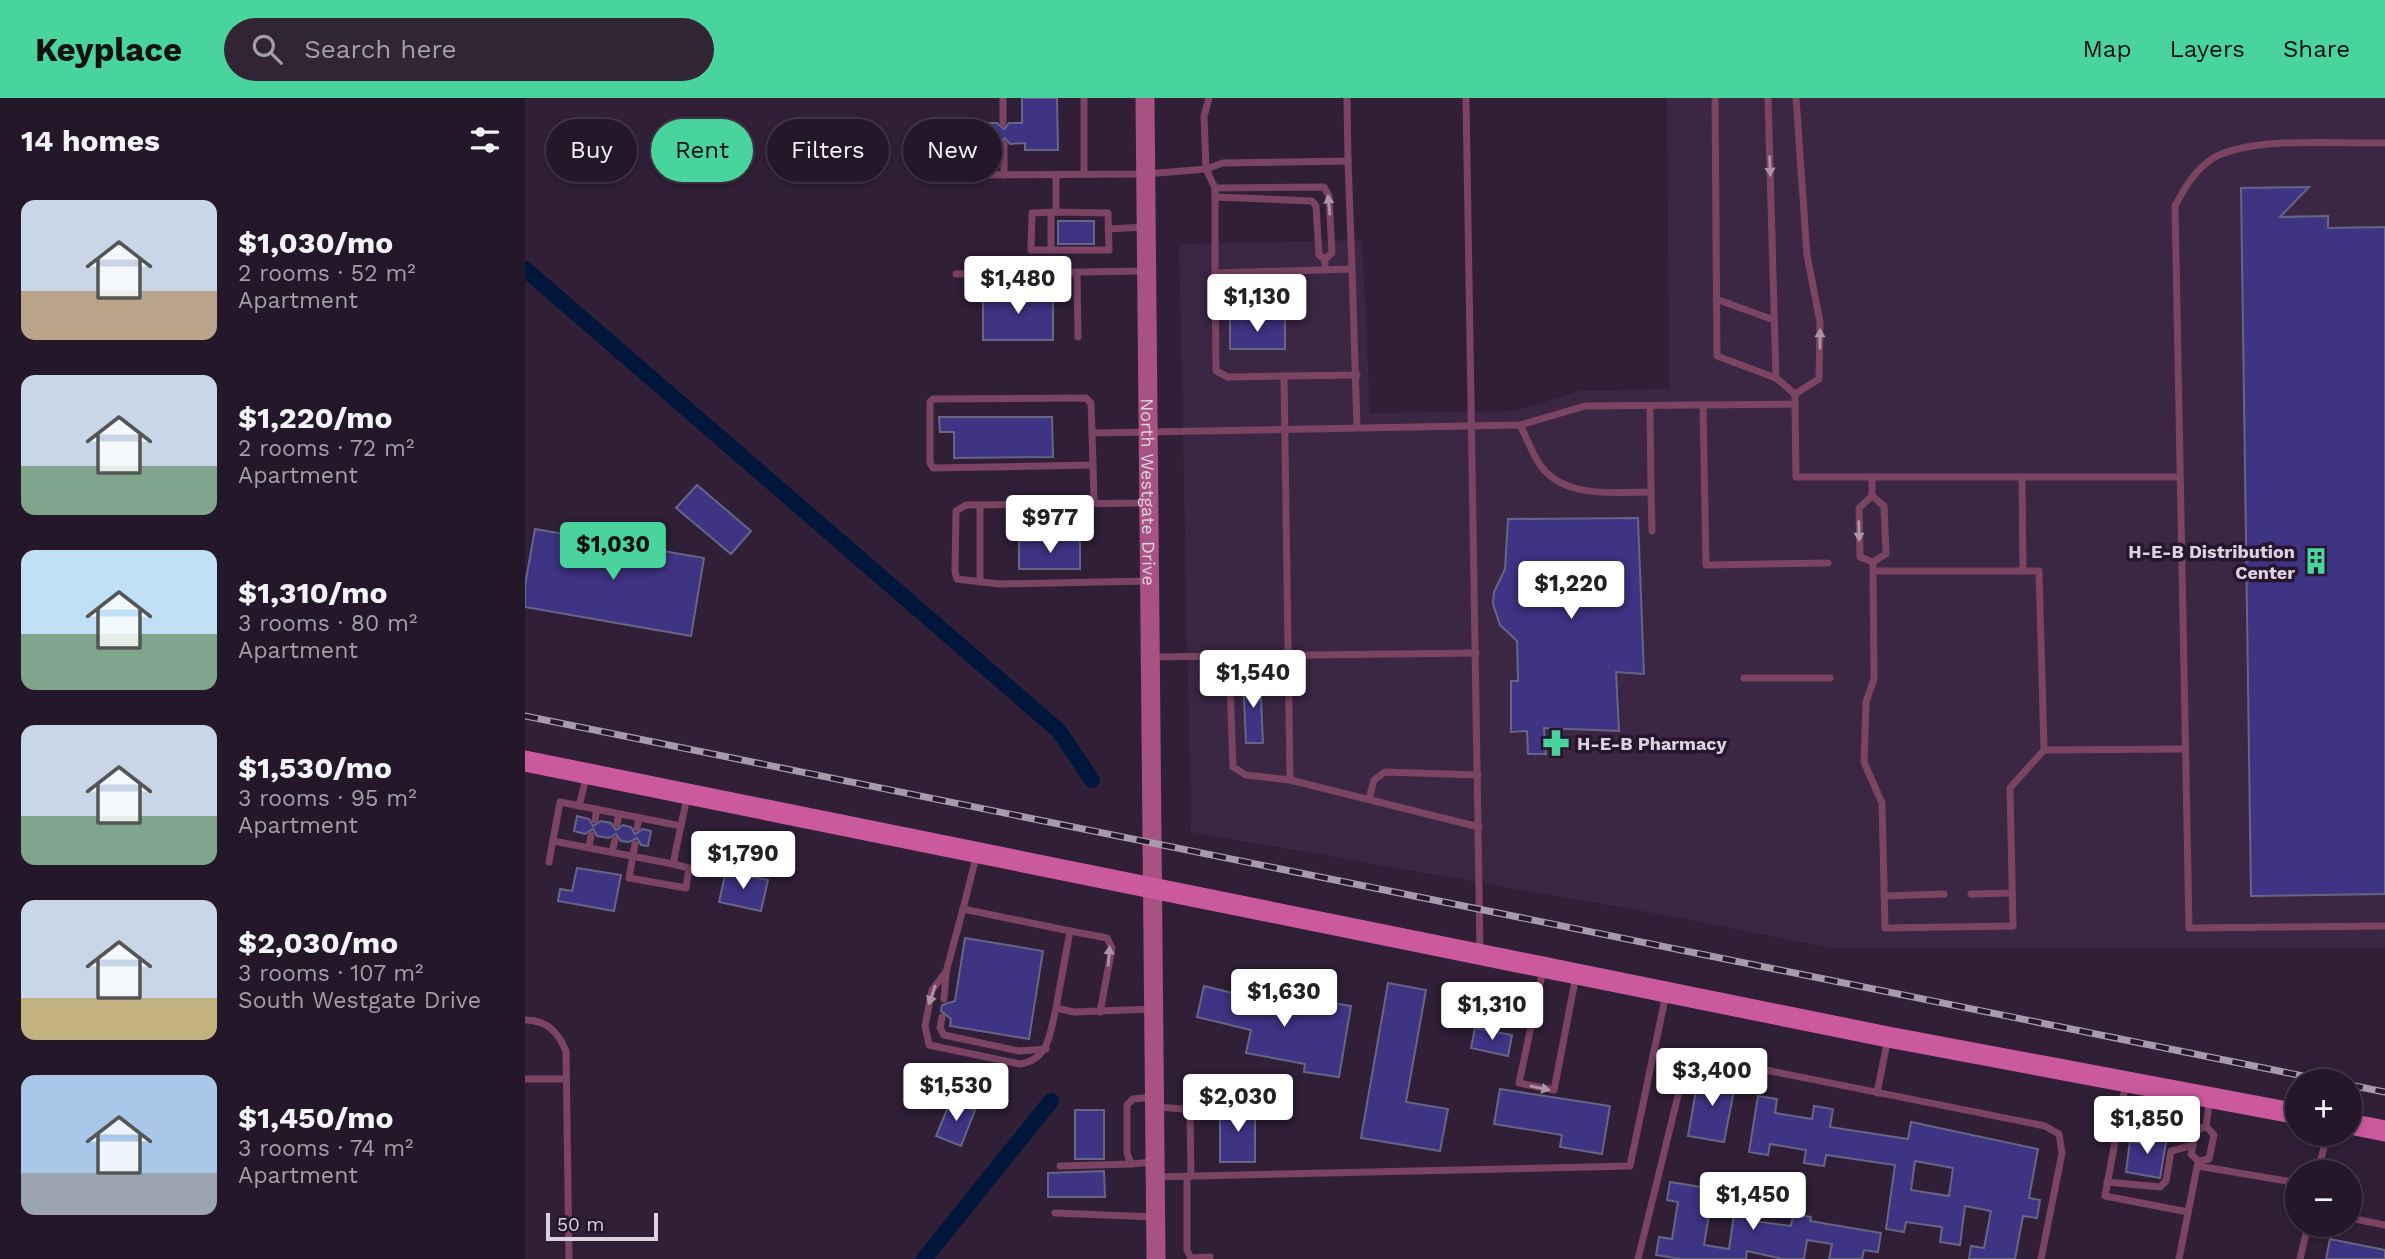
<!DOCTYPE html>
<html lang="en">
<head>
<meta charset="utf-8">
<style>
	:root { --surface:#241729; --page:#302435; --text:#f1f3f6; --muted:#a39fa8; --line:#413646; --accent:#49d49d }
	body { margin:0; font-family:"Work Sans",sans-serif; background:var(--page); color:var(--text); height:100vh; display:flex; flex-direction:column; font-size:26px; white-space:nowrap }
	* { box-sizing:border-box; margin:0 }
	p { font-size:23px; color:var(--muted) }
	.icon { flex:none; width:38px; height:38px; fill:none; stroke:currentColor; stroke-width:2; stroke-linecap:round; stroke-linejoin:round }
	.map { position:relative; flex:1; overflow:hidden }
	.drawer { display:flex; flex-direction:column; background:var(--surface); width:525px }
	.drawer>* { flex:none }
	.banner { position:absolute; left:21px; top:21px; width:665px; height:63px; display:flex; gap:14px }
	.buttons { position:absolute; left:1760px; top:971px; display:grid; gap:14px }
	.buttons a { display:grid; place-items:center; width:77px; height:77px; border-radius:50%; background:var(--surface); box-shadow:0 4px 10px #0003,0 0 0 2px var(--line); font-size:35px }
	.scale { position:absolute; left:21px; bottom:18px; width:112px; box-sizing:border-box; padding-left:7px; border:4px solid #dcd1e1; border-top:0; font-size:19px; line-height:24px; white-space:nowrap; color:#dcd1e1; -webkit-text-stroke:5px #26152d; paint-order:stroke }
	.price { position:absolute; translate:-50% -60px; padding:0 16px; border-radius:7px; background:#fff; color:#222; font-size:23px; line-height:46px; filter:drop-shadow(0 2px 4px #0008) }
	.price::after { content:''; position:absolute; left:50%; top:42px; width:21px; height:16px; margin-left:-10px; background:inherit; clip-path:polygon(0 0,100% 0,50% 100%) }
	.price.selected { background:var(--accent); color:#111 }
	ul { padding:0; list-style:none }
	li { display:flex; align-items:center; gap:21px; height:175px; padding:0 21px }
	li span { display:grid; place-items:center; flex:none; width:196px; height:140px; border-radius:14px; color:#555 }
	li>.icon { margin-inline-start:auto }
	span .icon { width:84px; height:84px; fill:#fffc; stroke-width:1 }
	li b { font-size:30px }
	h2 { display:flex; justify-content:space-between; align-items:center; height:84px; padding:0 21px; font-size:30px }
	.pill { padding:0 24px; border-radius:32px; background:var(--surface); box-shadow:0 4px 10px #0003,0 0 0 2px var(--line); font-size:24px; line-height:63px }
	.pill.selected { background:var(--accent); color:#111 }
	header { display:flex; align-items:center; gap:42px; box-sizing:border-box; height:98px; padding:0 35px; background:var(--accent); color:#111 }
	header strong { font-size:33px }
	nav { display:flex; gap:38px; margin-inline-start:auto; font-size:24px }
	.search { width:490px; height:63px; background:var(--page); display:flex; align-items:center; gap:18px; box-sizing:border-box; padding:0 24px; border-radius:38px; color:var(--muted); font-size:26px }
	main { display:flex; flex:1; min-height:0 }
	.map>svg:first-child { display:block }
	.built { fill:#3b2644 }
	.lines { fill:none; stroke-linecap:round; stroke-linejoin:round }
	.canal { stroke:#00163a; stroke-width:16 }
	.building { fill:#3f3384; stroke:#666585; stroke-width:2; fill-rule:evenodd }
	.lane { stroke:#7a4462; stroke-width:7 }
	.secondary { stroke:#a85183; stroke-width:19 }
	.primary { stroke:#cb5a9d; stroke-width:21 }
	.rail-casing { stroke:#a79aad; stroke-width:7 }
	.rail { stroke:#26152d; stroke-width:4.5; stroke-dasharray:13; stroke-linecap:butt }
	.oneway { fill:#b092a8 }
	.labels { text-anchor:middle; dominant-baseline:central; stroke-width:7; stroke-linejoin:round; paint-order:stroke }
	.street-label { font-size:18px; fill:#dcd1e1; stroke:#26152d }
	.poi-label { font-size:18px; font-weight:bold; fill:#dcd1e1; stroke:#26152d; text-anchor:end }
</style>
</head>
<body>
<header>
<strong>Keyplace</strong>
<div class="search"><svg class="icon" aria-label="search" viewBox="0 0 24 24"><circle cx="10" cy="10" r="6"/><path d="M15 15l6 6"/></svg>Search here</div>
<nav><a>Map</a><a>Layers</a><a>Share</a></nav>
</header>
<main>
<section class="drawer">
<h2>14 homes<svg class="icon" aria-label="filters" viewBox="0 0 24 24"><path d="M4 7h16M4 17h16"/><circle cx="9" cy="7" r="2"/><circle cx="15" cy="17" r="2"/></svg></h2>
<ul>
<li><span style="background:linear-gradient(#c9d6e8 65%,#b9a48a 0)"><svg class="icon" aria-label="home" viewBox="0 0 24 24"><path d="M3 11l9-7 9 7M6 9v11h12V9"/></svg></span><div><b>$1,030/mo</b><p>2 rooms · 52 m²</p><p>Apartment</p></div></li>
<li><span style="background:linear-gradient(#c9d6e8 65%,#7fa58c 0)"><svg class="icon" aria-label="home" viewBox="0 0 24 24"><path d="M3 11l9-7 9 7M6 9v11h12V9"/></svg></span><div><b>$1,220/mo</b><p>2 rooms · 72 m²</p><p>Apartment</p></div></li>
<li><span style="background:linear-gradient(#bfe0f5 60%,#7fa58c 0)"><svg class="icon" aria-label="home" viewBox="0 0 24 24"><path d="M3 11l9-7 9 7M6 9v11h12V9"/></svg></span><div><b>$1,310/mo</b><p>3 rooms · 80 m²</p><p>Apartment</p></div></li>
<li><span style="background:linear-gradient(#c9d6e8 65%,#7fa58c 0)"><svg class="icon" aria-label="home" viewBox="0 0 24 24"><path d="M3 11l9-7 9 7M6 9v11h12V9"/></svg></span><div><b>$1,530/mo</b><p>3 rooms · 95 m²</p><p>Apartment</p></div></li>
<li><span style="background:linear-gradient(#c9d6e8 70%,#c2b280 0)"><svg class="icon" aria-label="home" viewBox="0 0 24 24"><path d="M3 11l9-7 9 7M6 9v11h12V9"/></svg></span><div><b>$2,030/mo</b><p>3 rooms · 107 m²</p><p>South Westgate Drive</p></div></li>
<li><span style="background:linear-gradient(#a9c7e8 70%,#9aa5b1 0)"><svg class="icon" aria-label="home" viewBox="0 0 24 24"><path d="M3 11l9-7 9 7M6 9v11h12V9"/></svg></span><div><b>$1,450/mo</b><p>3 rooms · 74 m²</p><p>Apartment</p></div></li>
</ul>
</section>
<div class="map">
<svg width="1860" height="1161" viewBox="0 0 1860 1161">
	<rect width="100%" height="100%" fill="#301f37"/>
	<path class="built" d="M1142 0H1860V850H1306L1134 816 666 734 654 146 837 142 845 315 990 313 1054 293 1144 291Z"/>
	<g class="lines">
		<g class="canal">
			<path d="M0 171 534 633 567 682"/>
			<path d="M399 1161 526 1003"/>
		</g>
	</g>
	<g class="building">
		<path d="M497 0H532L533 52H500V45L485 46 480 40 473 46H465V25H472L479 31 484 25H497Z"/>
		<path d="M1784 89 1755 119 1803 118V130L1860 129V796L1726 798 1716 90Z"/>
		<rect x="533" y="123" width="36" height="23"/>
		<rect x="458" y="195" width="70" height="47"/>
		<rect x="705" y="221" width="55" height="30"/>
		<path d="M414 319H527L528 359 429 360V334H415Z"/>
		<path d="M172 387 226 433 206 456 151 410Z"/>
		<path d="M1113 420 1119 576 1091 574 1094 633 1019 630 1021 656H1003L1002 633 986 634V583H993L992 543 975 527 968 506 969 494 980 471 983 421Z"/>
		<path d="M10 431 179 460 166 538 0 509V487Z"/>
		<path d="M555 442V471H494V443Z"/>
		<path d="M718 578H735L738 645H721Z"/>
		<path d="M52 718 64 721 68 728 76 723 86 725 91 732 98 727 106 729 110 736 118 731 126 733 123 748 116 747 112 740 104 744 96 743 91 736 84 740 72 738 68 731 60 736 49 733Z"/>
		<path d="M52 770 96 777 89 813 33 803 35 791 47 793Z"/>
		<path d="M201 773 243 782 236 813 194 804Z"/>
		<path d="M440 840 518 853 504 941 425 928 426 921 416 913 417 907 430 903Z"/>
		<path d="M863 885 901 892 881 1004 923 1011 915 1053 836 1040Z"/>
		<path d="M679 888 789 915 791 902 826 908 814 979 779 974 780 966 721 955 726 932 672 919Z"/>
		<path d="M950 930 987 937 983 958 946 950Z"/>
		<path d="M1174 975 1211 982 1199 1044 1163 1038Z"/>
		<path d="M975 991 1085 1008 1077 1056 1035 1049 1037 1037 969 1026Z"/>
		<path d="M1233 998 1252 1001 1250 1015 1287 1021 1289 1008 1308 1011 1305 1029 1383 1041 1386 1024 1513 1051 1504 1100 1515 1102 1512 1120 1498 1118 1490 1161H1444L1446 1148 1459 1150 1466 1113 1440 1108 1435 1147 1415 1144 1417 1129 1381 1124 1379 1134 1361 1131 1370 1067 1301 1057 1299 1068 1279 1065 1281 1052 1245 1046 1243 1057 1224 1054ZM1390 1063 1428 1070 1424 1098 1386 1092Z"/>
		<path d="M426 1002 450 1012 436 1048 411 1038Z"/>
		<rect x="695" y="1008" width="35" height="56"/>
		<rect x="550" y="1012" width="29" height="49"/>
		<path d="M1616 1035 1642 1039 1635 1080 1601 1074 1605 1043 1614 1045Z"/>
		<path d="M579 1073 580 1099H523V1075Z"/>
		<path d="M1145 1084 1202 1093 1198 1112 1185 1110 1179 1147 1204 1151 1211 1104 1231 1107 1228 1123 1266 1128 1268 1116 1286 1119 1285 1123 1356 1135 1353 1154 1339 1152 1337 1161H1304L1307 1146 1282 1142 1279 1161H1258L1222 1153 1221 1161H1156L1131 1157 1134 1139 1147 1141 1153 1104 1142 1102Z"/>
		<path d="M1805 1141 1860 1152V1161H1801Z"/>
	</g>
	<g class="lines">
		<g class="lane">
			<path d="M478 0V25"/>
			<path d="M684 0 679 18 681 71 690 90V175"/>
			<path d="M941 0 955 853"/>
			<path d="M1190 0 1192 258 1251 280"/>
			<path d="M1243 0 1251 280 1270 296"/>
			<path d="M1860 45C1814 46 1729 38 1690 59 1671 70 1660 89 1650 108L1664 830 1860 828"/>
			<path d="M479 46V77"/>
			<path d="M823 63 827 171"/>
			<path d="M531 76V114L583 115 584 152H506L507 115 531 114"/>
			<path d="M559 76V0"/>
			<path d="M423 77 621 76 681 71 698 65 823 63 822 0"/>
			<path d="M690 90 799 89 804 98 807 155 800 161V171"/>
			<path d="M690 99 787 103 791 108 794 157 800 161"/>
			<path d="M526 115V152"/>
			<path d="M583 131 621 129"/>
			<path d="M552 174 553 239"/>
			<path d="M431 176 620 173"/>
			<path d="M1191 201 1249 222"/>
			<path d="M832 277 703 279 691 273 690 175 827 171 832 329"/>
			<path d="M759 278 765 682"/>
			<path d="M1270 296 1294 281 1295 224 1282 157 1271 0"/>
			<path d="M1270 306 1271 379H1653"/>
			<path d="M1178 307 1181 467 1303 465"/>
			<path d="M995 327C1003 342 1010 364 1022 375 1048 400 1093 394 1126 394L1125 308"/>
			<path d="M567 335 568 367 408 370 405 365V304L408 301 561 300 566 305 567 335 995 327 1060 308 1270 306V296"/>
			<path d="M568 367 569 405"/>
			<path d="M1347 379V398L1359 408 1361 456 1348 464"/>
			<path d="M1497 379 1498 473"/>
			<path d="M1126 394 1127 433"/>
			<path d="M1347 398 1334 410 1335 459 1348 464"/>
			<path d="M621 405 441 407 431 413 430 474 432 481 474 486 622 483"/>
			<path d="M1348 473H1514L1519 652 1485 690 1488 828 1360 830 1357 705 1339 664 1341 604 1349 581 1348 473V464"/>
			<path d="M455 484V407"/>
			<path d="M704 558 708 669 721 677 765 682 954 729"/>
			<path d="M627 559 951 555"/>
			<path d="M1219 580H1305"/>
			<path d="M1519 652 1659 651"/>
			<path d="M844 701 849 682 860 674 953 677"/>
			<path d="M54 708 61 680"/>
			<path d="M70 722 72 711"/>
			<path d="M92 726 94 716"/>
			<path d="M112 730 114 720"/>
			<path d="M28 743 148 766 162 699"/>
			<path d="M110 746 104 780 161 790 164 770 148 766"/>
			<path d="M64 749 66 737"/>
			<path d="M87 754 90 742"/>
			<path d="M451 759 438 811 545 833 531 910 549 914 627 911"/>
			<path d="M24 764 35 704 156 728"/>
			<path d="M1446 796 1487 795"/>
			<path d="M1359 798 1419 796"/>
			<path d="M438 811 421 874 407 892 400 928 404 947 495 966C524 962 525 935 531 910"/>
			<path d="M545 833 582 840 587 850 575 914"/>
			<path d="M1018 872 994 985 1029 992 1051 878"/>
			<path d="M419 901 421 875"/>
			<path d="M417 919 415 930 419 937 494 953 521 951"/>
			<path d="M0 922C22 922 33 934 41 953L44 1161"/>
			<path d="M0 981H41"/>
			<path d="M1601 984 1580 1098 1663 1114"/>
			<path d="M1352 995 1363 940"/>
			<path d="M627 999 608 1001 602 1007V1055L606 1066 629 1064"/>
			<path d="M633 1009 659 1011 665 1016 666 1078"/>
			<path d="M1681 1028 1685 1000"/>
			<path d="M1673 1063 1684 1061 1689 1037 1681 1028"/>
			<path d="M1673 1063 1666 1056 1671 1033 1681 1028"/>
			<path d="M535 1068 606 1066"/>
			<path d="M1673 1068 1773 1085"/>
			<path d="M1793 1074 1802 1036"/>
			<path d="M630 1079 1105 1068 1141 896"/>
			<path d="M662 1079V1152L666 1160 685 1159"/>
			<path d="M1582 1084 1635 1089 1641 1083 1646 1053 1668 1047"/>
			<path d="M530 1115 630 1119"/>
			<path d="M1825 1120 1860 1127"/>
			<path d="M1113 1161 1159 973 1164 964 1176 959 1520 1028 1534 1036 1537 1055 1516 1161"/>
			<path d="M1654 1161 1673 1064"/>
			<path d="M1775 1161 1783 1127"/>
		</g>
		<path class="secondary" id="s1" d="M620 0 631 1161"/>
		<g class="primary">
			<path d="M0 663 1363 939 1773 1016"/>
			<path d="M1825 1026 1860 1033"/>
		</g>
		<defs>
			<g id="rail">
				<path d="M0 618 1808 984"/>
				<path d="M1825 987 1860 994"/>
			</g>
		</defs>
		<use href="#rail" class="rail-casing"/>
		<use href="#rail" class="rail"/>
	</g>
	<defs><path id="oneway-solid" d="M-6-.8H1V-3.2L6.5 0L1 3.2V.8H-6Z" transform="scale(1.75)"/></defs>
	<g class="oneway">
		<use href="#oneway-solid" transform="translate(1245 68) rotate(88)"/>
		<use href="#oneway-solid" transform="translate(804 107) rotate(-95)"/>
		<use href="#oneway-solid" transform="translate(1295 241) rotate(-90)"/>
		<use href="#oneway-solid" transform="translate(1334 433) rotate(89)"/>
		<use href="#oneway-solid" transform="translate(584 858) rotate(-86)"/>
		<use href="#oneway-solid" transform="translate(407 897) rotate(109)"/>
		<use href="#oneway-solid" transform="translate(1015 990) rotate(12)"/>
	</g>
	<defs>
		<symbol id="building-bare" viewBox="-9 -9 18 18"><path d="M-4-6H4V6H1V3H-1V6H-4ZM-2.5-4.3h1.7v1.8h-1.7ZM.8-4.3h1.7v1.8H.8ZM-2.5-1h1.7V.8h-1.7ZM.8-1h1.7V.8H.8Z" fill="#49d49d" stroke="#26152d" stroke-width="2.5" paint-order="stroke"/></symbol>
		<symbol id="pharmacy-bare" viewBox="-9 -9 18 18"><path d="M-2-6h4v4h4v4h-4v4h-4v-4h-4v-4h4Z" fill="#49d49d" stroke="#26152d" stroke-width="2.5" paint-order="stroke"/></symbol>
	</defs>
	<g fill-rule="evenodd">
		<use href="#building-bare" x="1772" y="444" width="38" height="38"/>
		<use href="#pharmacy-bare" x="1012" y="626" width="38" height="38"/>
	</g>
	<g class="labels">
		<g class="street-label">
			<text stroke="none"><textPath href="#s1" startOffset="394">North Westgate Drive</textPath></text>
		</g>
		<g class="poi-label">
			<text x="1770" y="453">H-E-B Distribution<tspan x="1770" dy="21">Center</tspan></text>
			<text x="1052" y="645" text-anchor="start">H-E-B Pharmacy</text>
		</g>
	</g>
</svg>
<div class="buttons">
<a>+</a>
<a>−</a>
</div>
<div class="scale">50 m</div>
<b class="price" style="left:493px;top:218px">$1,480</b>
<b class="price" style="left:732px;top:236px">$1,130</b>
<b class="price" style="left:525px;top:457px">$977</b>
<b class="price selected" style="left:88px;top:484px">$1,030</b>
<b class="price" style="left:1046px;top:523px">$1,220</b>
<b class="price" style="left:728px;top:612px">$1,540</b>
<b class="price" style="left:218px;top:793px">$1,790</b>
<b class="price" style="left:759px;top:931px">$1,630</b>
<b class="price" style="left:967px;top:944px">$1,310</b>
<b class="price" style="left:1187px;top:1010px">$3,400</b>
<b class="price" style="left:431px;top:1025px">$1,530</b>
<b class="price" style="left:713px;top:1036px">$2,030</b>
<b class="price" style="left:1622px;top:1058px">$1,850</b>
<b class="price" style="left:1228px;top:1134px">$1,450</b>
<div class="banner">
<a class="pill">Buy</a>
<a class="pill selected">Rent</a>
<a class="pill">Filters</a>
<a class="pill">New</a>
</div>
</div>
</main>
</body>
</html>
